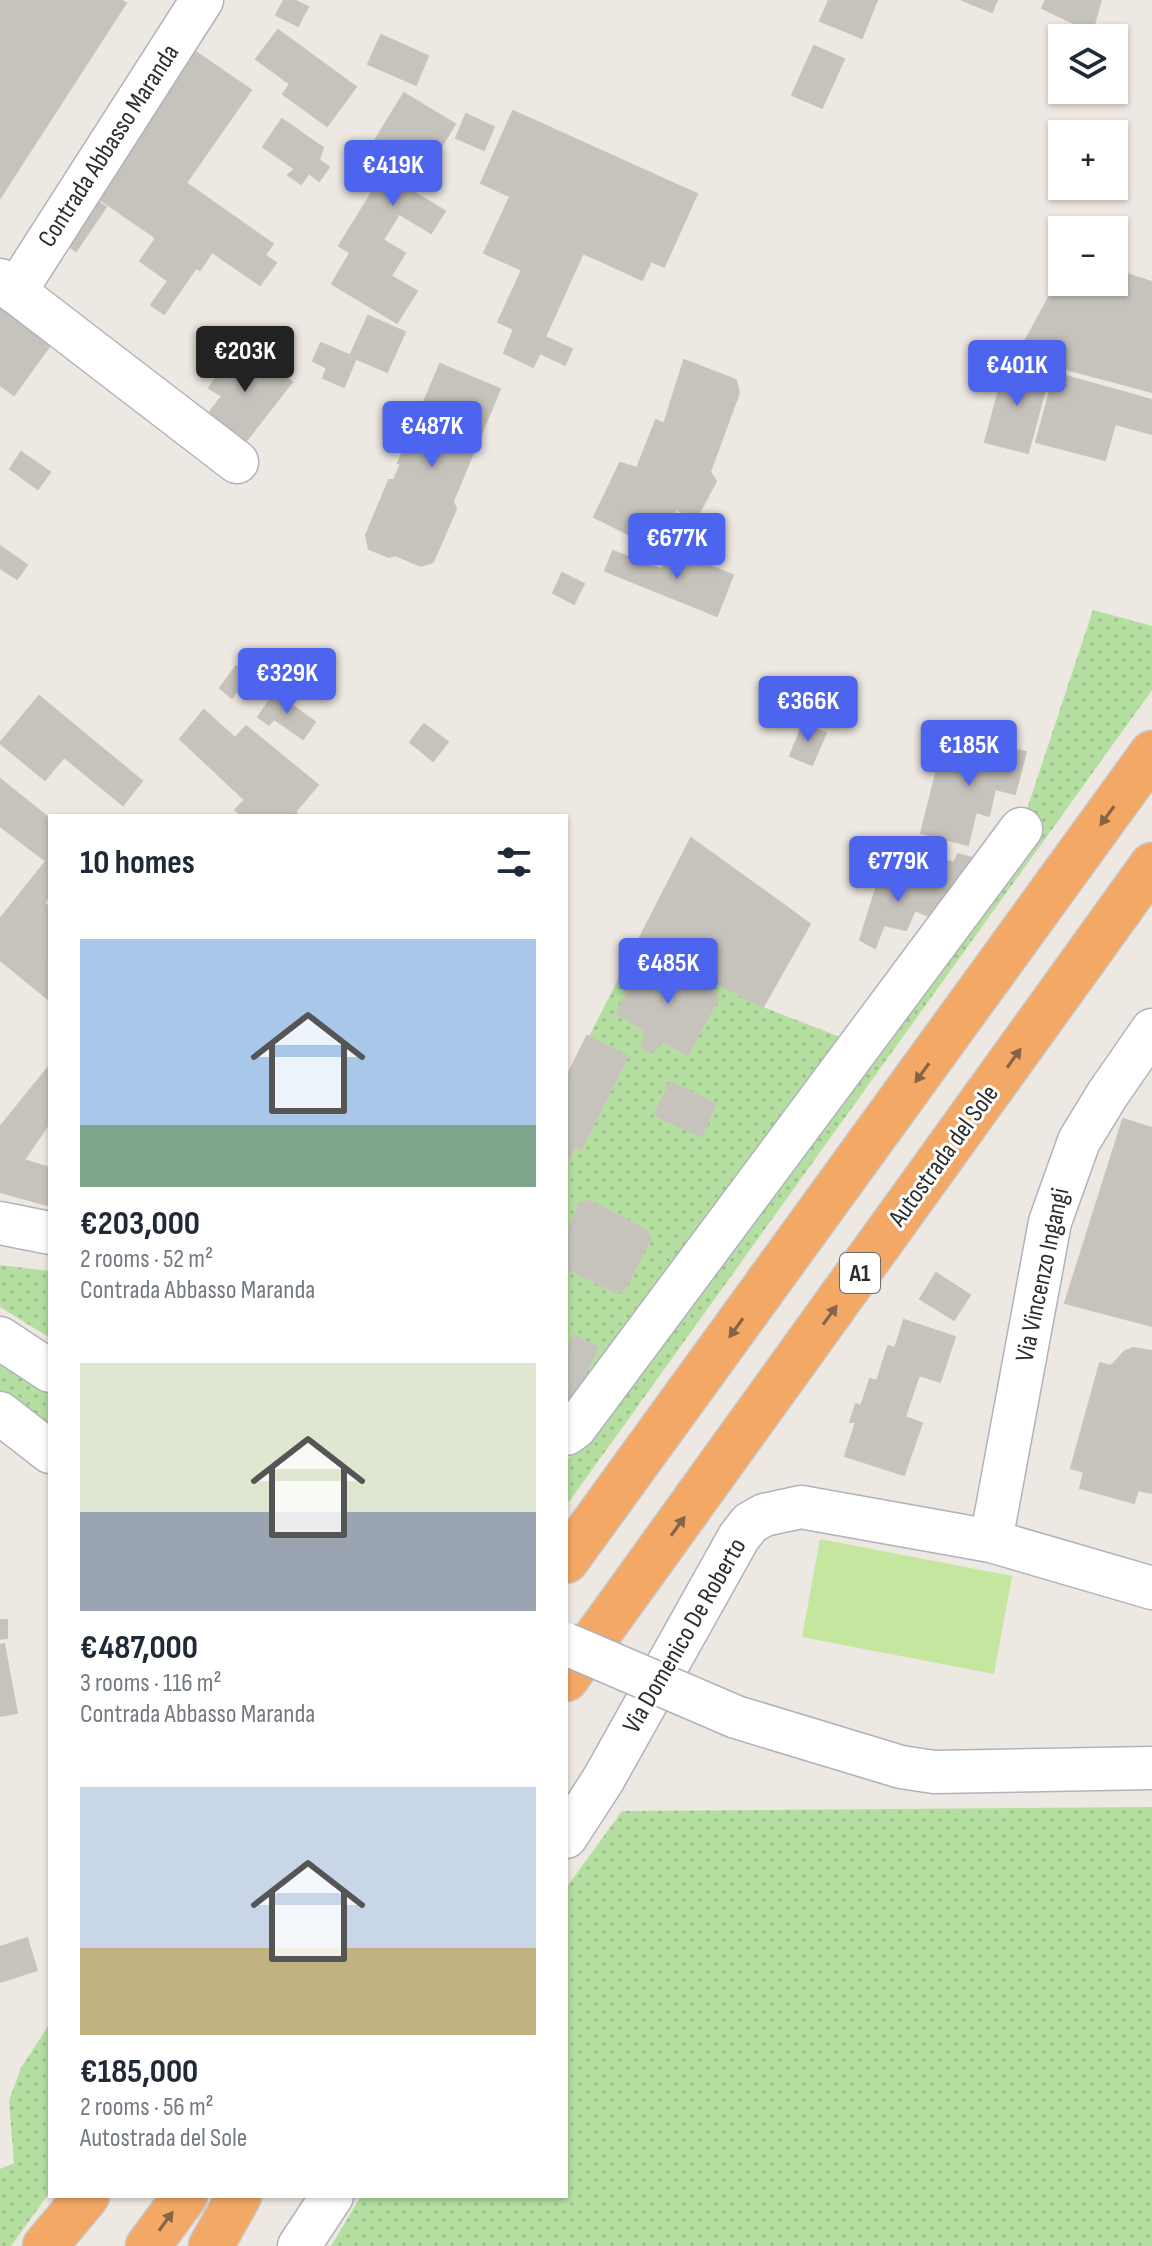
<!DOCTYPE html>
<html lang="en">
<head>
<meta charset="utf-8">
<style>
	:root { --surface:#fff; --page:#f2f2f3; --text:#1f2937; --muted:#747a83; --accent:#4d65ee }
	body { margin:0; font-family:"Sofia Sans Condensed",sans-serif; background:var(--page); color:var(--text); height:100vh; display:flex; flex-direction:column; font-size:30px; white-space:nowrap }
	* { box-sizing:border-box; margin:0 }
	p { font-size:26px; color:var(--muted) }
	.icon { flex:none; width:44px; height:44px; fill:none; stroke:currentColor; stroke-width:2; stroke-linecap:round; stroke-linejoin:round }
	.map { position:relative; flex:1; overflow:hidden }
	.details { position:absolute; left:48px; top:814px; width:520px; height:1384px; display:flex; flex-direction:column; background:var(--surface); border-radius:0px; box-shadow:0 2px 6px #0004 }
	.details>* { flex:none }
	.controls { position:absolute; left:1048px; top:24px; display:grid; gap:16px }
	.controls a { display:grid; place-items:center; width:80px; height:80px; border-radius:0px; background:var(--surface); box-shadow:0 2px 6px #0004; font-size:40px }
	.price { position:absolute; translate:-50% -68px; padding:0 18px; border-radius:8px; background:var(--accent); color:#fff; font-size:26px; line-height:52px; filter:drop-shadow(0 2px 4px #0008) }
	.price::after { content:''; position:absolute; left:50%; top:48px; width:24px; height:18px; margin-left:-12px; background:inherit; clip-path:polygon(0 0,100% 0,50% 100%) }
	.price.selected { background:#222; color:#fff }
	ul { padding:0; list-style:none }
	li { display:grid; align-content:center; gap:16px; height:424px; padding:0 32px }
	li span { display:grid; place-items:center; height:248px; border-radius:0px; color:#555 }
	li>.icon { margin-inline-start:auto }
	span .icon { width:144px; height:144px; fill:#fffc; stroke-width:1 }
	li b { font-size:34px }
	h2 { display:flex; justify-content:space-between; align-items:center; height:96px; padding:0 32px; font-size:34px }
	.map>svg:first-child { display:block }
	.grass { fill:url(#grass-dots) }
	.pitch { fill:#c5e69e }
	.building { fill:#c6c2bc; stroke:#c9c4ba; stroke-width:2 }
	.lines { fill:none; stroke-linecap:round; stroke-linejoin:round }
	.minor-casing { stroke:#b1b2bc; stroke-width:45 }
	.highway-casing { stroke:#c8c8c8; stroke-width:47 }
	.minor { stroke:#fff; stroke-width:42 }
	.highway { stroke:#f3a866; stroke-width:44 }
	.minor-bridge-casing { stroke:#b1b2bc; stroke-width:45; stroke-linecap:butt }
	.minor-bridge { stroke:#fff; stroke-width:42 }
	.oneway { fill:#866447 }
	.labels { text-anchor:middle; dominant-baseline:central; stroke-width:6; stroke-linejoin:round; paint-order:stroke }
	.shield { fill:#fff; stroke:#6c6c6c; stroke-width:2 }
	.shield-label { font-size:24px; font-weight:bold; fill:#2d2d2d }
	.street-label { font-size:26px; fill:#2d2d2d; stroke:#fff }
</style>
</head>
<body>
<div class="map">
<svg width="1152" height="2246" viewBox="0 0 1152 2246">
	<defs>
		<pattern id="grass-dots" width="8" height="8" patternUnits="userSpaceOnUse" patternTransform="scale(2)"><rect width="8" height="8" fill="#b4dfa1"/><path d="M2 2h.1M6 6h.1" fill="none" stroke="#9bc08b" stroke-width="1.8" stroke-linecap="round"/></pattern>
	</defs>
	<rect width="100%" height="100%" fill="#ede8e1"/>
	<g class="grass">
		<path d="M1093 610 1152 626V690L566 1506V1462L673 1328 1025 815Z"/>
		<path d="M637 943 763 1007 853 1042 566 1420V1081Z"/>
		<path d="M0 1265 50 1271V1338L0 1307Z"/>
		<path d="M0 1354 50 1387V1444L0 1406Z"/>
		<path d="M1152 1807V2246H331L361 2196H566V1888L622 1811Z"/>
		<path d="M50 2023V2192L11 2246H0V2169L14 2163 9 2101 21 2068Z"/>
	</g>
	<path class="pitch" d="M820 1539 1012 1576 994 1674 802 1637Z"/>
	<g class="building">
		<path d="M0 0H120L126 3 0 198Z"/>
		<path d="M284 0H294L308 7 298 26 276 15Z"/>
		<path d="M829 0H877L862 38 820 21Z"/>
		<path d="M962 0H997L992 12Z"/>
		<path d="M1046 0H1101L1092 32 1042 8Z"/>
		<path d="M278 30 356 87 327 126 283 94 290 84 256 59Z"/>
		<path d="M381 35 428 56 416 85 368 64Z"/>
		<path d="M814 46 844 59 822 108 792 95Z"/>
		<path d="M196 52 251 90 186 183 273 244 265 255 276 263 260 285 212 252 200 270 196 268 164 314 151 305 168 281 140 261 156 238 88 191 133 143Z"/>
		<path d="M404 93 455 124 414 192 445 211 431 233 399 214 383 240 405 253 391 276 417 291 397 323 332 284 350 253 339 246 392 160 371 147Z"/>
		<path d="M513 111 697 194 664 267 481 183Z"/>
		<path d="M466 114 494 127 484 150 456 138Z"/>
		<path d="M282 119 323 148 319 160 329 167 319 181 309 173 301 184 288 175 295 169 263 147Z"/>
		<path d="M510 197 651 261 642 280 583 253 545 337 572 349 565 365 540 353 533 367 504 353 514 329 498 322 522 270 484 253Z"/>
		<path d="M94 199 106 207 76 251 64 243Z"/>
		<path d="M1114 270 1152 282V392L1017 356 1062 273V282H1114Z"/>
		<path d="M0 306 51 344 14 395 0 385Z"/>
		<path d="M368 316 405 332 387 372 350 356Z"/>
		<path d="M321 343 356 358 344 387 323 378 327 368 313 361Z"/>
		<path d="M241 344 292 382 242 446 205 418 222 396 209 388Z"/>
		<path d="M684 360 736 380 739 393 710 472 716 481 696 519 676 509 656 548 594 517 620 463 637 468 656 420 664 424Z"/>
		<path d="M440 364 500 389 453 501 456 509 433 562 421 566 395 555 389 557 369 549 366 535 389 480H394L401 463H398Z"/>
		<path d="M1006 364 1049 375 1028 453 985 442Z"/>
		<path d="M1055 373 1152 400V434L1115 424 1105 460 1036 442Z"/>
		<path d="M21 452 50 472 38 489 10 469Z"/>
		<path d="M0 546 27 565 17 579 0 568Z"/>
		<path d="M613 551 662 570 667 558 686 566 690 558 733 575 717 616 605 571Z"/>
		<path d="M562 573 584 584 574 604 553 593Z"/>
		<path d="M236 666 249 674 232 698 220 688Z"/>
		<path d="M275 693 315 722 303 739 274 719 269 725 258 717Z"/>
		<path d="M39 696 142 781 123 805 64 757 45 780 0 743Z"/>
		<path d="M204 710 235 738 246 726 318 785 295 812 300 816H243L235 810 245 800 180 739Z"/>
		<path d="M424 724 448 742 433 761 410 742Z"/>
		<path d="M803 724 826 733 812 765 790 756Z"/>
		<path d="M944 742 989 753 992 744 1026 752 1015 794 995 789 989 816 976 812 968 845 921 833Z"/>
		<path d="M0 779 50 819V856L46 861 0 826Z"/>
		<path d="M691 838 810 924 763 1007 637 943Z"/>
		<path d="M958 854 975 859 950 914 933 907 942 886 929 882 940 859 954 863Z"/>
		<path d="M50 856V895L44 903 50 908 48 999 0 960V919Z"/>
		<path d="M882 869 942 886 933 907 940 910 935 919 915 910 906 930 884 925 875 948 860 940Z"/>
		<path d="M652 955 712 988 718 999 688 1055 662 1041 657 1049 650 1053 645 1051 642 1047 645 1030 616 1014 643 965 646 967Z"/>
		<path d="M587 1036 628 1056 581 1150 575 1147 569 1158 566 1157V1078Z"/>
		<path d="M50 1065V1122L24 1160 50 1168V1206L0 1192V1127Z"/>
		<path d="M670 1082 716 1104 701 1137 654 1115Z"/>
		<path d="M1123 1119 1152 1128V1326L1065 1303Z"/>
		<path d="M590 1201 646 1230 651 1238 625 1289 616 1293 566 1268V1234L580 1203Z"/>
		<path d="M936 1273 970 1295 954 1320 920 1299Z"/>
		<path d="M904 1320 955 1337 940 1382 919 1375 905 1417 922 1423 904 1475 845 1456 856 1422H850L856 1404 861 1406 870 1379 877 1381 888 1346 895 1348Z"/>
		<path d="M574 1335 598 1347 566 1415V1352Z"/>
		<path d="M1133 1348 1152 1351V1493L1138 1490 1134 1503 1080 1488 1084 1472 1071 1468 1100 1363 1111 1366 1125 1351Z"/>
		<path d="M0 1620H7V1638L0 1639Z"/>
		<path d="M4 1644 17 1713 0 1716V1645Z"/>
		<path d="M27 1938 37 1970 0 1982V1947Z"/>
	</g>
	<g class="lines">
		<defs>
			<g id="minor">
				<path d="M0 280 237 462"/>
				<path d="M15 292 202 0"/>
				<path d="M0 1223 50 1233"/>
				<path d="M0 1338 50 1371"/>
				<path d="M0 1413 50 1452"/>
				<path d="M566 1434 575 1428 1021 829"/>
				<path d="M991 1541 1050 1222 1079 1141 1107 1095 1152 1030"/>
				<path d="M736 1717 901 1767 934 1772 1152 1768"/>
				<path d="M566 1837 603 1780 739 1537 750 1523 764 1515 801 1507 991 1541 1152 1588"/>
				<path d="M299 2246 332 2196"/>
			</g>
			<g id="highway">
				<path d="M566 1561 1152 753"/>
				<path d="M566 1679 1152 865"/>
				<path d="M45 2246 87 2196"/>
				<path d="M148 2246 185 2196"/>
				<path d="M211 2246 239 2196"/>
			</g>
		</defs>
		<use href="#minor" class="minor-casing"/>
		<use href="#highway" class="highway-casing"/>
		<use href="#minor" class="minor"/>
		<use href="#highway" class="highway"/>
		<defs>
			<path id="minor-bridge" d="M566 1644 736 1717"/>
		</defs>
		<use href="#minor-bridge" class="minor-bridge-casing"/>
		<use href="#minor-bridge" class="minor-bridge"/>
	</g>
	<defs><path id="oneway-solid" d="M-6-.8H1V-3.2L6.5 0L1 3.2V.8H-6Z" transform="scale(2)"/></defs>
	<g class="oneway">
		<use href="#oneway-solid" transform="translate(1107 816) rotate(126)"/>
		<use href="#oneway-solid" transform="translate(1014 1058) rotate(-54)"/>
		<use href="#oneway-solid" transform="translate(922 1073) rotate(126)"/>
		<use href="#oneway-solid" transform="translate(830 1315) rotate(-54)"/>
		<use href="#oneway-solid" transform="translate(736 1328) rotate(126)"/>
		<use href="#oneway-solid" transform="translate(678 1526) rotate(-54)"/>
		<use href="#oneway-solid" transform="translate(166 2221) rotate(-54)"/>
	</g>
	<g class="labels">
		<rect class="shield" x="840" y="1253" width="40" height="40" rx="6"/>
		<g class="shield-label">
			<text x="860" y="1273">A1</text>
		</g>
		<g class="street-label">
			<text transform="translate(109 146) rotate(-57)">Contrada Abbasso Maranda</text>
			<text transform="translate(944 1156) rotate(-54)">Autostrada del Sole</text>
			<text transform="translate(1043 1275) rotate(-78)">Via Vincenzo Ingangi</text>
			<text transform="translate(685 1636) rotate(-60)">Via Domenico De Roberto</text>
		</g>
	</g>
</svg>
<div class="controls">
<a><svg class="icon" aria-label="layers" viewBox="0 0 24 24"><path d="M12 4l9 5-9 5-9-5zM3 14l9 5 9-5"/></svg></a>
<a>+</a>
<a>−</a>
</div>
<b class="price" style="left:393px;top:208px">€419K</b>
<b class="price selected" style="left:245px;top:394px">€203K</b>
<b class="price" style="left:1017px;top:408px">€401K</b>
<b class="price" style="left:432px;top:469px">€487K</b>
<b class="price" style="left:677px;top:581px">€677K</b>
<b class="price" style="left:287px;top:716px">€329K</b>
<b class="price" style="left:808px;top:744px">€366K</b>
<b class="price" style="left:969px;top:788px">€185K</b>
<b class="price" style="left:898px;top:904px">€779K</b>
<b class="price" style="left:668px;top:1006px">€485K</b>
<section class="details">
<h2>10 homes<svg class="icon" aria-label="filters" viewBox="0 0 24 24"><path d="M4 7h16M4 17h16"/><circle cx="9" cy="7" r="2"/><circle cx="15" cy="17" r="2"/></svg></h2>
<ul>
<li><span style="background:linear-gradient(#a9c7e8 75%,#7fa58c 0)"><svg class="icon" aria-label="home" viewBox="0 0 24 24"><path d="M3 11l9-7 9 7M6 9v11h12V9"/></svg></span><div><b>€203,000</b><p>2 rooms · 52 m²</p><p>Contrada Abbasso Maranda</p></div></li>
<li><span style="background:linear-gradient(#dfe7d0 60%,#9aa5b1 0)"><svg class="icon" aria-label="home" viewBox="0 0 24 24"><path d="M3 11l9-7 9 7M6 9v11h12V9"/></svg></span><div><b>€487,000</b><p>3 rooms · 116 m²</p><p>Contrada Abbasso Maranda</p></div></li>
<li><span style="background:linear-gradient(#c9d6e8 65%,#c2b280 0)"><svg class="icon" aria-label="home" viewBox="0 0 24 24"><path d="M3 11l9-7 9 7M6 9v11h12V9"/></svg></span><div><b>€185,000</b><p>2 rooms · 56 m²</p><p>Autostrada del Sole</p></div></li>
</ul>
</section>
</div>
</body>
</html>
